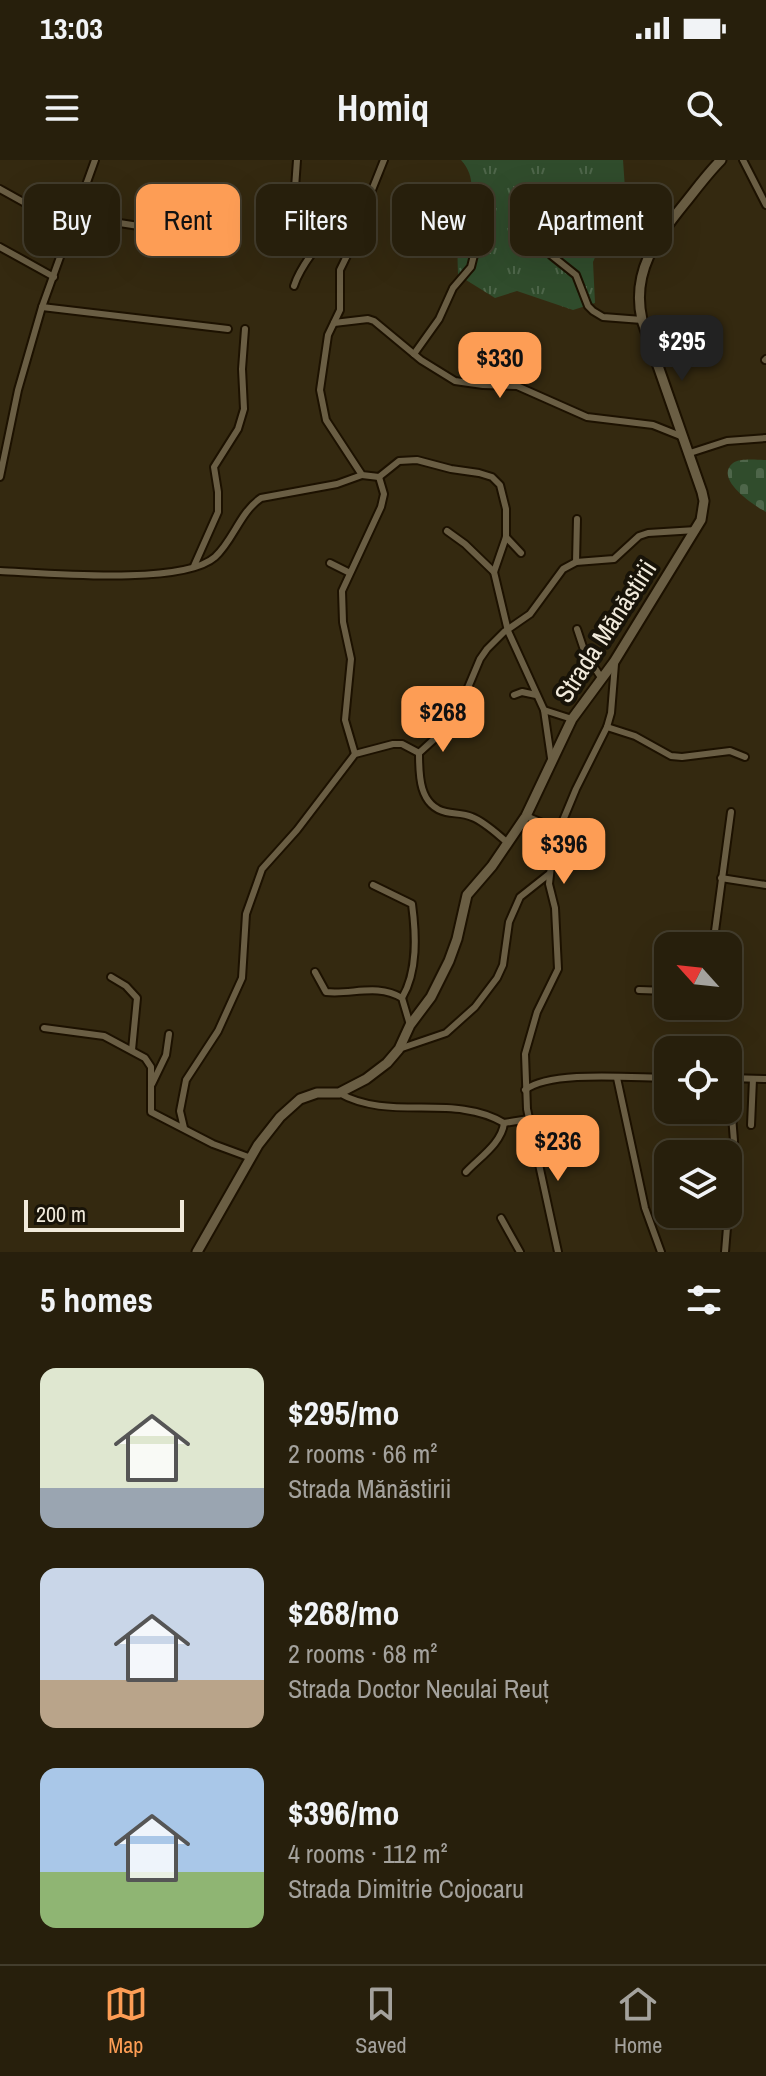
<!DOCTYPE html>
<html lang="en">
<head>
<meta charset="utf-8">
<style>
	:root { --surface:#271f0c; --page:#332c1a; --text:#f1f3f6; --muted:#a4a29d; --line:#433d2d; --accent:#fd9d55 }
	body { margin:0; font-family:"Archivo Narrow",sans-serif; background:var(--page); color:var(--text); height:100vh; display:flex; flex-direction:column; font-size:30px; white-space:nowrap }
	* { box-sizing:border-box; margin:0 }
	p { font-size:26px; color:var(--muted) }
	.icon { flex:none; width:44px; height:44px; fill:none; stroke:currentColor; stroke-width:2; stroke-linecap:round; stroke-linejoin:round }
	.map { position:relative; height:1092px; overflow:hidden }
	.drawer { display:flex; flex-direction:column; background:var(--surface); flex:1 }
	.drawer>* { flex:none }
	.top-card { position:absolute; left:24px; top:24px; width:718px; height:72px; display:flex; gap:16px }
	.needle { width:52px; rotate:297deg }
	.controls { position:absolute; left:654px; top:772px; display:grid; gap:16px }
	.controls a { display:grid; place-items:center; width:88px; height:88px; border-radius:16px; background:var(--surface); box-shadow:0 8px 32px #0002,0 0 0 2px var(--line); font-size:40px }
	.scale { position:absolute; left:24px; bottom:20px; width:160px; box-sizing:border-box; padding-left:8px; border:4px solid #f1eadb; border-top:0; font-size:22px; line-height:28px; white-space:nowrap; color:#f1eadb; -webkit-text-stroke:6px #181308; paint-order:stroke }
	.price { position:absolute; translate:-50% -68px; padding:0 18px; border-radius:16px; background:var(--accent); color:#111; font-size:26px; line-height:52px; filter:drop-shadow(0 2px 4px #0008) }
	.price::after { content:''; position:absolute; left:50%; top:48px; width:24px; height:18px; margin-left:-12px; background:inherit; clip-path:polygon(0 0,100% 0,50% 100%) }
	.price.selected { background:#222; color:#fff }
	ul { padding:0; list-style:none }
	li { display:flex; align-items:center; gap:24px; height:200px; padding:0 40px }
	li span { display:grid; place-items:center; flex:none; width:224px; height:160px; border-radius:16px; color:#555 }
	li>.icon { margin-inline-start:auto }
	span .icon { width:96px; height:96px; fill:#fffc; stroke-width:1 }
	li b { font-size:34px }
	h2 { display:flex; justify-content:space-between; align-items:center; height:96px; padding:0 40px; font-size:34px }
	.tag { padding:0 28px; border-radius:16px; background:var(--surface); box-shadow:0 8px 32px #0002,0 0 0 2px var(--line); font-size:28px; line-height:72px }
	.tag.selected { background:var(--accent); color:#111 }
	.status { display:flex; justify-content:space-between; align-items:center; height:56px; padding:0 40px; background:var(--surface); direction:ltr }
	.status svg { height:22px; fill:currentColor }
	header { display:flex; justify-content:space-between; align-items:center; height:104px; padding:0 40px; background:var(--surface); font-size:36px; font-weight:800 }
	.menu { display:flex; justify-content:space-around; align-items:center; height:112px; border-top:2px solid var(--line); background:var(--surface); font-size:22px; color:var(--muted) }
	.menu a { display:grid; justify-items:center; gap:4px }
	.menu .selected { color:var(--accent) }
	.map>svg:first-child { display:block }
	.grass { fill:url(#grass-tufts) }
	.cemetery { fill:url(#cemetery-stones) }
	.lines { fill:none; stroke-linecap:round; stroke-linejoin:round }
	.street-casing { stroke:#1c1100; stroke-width:10 }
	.secondary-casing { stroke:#1c1100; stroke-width:13 }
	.street { stroke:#6a5e44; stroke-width:6 }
	.secondary { stroke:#6a5e44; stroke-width:9 }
	.labels { text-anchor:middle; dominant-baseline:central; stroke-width:8; stroke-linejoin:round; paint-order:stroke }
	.street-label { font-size:26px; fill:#f1eadb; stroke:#181308 }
</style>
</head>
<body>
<div class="status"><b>13:03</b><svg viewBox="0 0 49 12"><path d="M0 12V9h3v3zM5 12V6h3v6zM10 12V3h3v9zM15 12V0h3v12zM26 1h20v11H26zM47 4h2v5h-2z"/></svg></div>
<header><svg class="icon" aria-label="menu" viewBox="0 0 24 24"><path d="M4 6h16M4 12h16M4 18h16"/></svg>Homiq<svg class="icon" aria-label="search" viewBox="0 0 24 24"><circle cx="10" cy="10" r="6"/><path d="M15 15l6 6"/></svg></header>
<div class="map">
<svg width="766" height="1092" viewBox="0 0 766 1092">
	<defs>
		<pattern id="grass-tufts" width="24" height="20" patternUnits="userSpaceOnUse" patternTransform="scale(2)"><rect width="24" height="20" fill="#304c2c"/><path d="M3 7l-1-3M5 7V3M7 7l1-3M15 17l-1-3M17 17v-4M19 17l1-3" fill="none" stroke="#4e664a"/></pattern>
		<pattern id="cemetery-stones" width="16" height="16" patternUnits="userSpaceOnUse" patternTransform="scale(2)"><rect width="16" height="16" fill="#304c2c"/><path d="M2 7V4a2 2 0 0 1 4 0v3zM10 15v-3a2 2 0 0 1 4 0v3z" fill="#4e664a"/></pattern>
	</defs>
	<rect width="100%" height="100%" fill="#342910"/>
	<path class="grass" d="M461 0H623L625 29 593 102 595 143 573 150 517 131 495 138 458 115C458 107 457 98 458 90 461 60 485 26 461 0Z"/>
	<path class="cemetery" d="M766 300V352C755 346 713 319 733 303 740 298 757 300 766 300Z"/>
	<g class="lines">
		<defs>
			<g id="street">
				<path d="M743 0 766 45"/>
				<path d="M295 28 297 0"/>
				<path d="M0 29 70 68"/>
				<path d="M74 56 236 81"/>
				<path d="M0 87 54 117"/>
				<path d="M551 95 576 115 588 146 593 151 603 157 642 160"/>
				<path d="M294 126C300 106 338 54 357 49L362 65"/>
				<path d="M42 147 228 169"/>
				<path d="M334 163 368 159 374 161 421 200 455 221 483 225 517 226 587 257 653 265 683 277"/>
				<path d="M414 194 439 159 453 128 471 107 481 67"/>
				<path d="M765 200 766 199"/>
				<path d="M690 293 727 281 766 278"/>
				<path d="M0 317 18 230 42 147 95 0"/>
				<path d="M379 317 399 301 417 300 451 309 479 313 492 317 500 325 506 349V377L494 412 508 471 544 550 551 598"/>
				<path d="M379 317 362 315 326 260 320 230 328 175 340 150V110L362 65 372 30 384 0"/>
				<path d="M447 371 465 384 494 412"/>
				<path d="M506 377 521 393"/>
				<path d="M576 402 577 359"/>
				<path d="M330 403 348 412"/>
				<path d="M194 406 218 352V332L214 307 238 269 244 249 242 209 245 169"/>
				<path d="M0 411C45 413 182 426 215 397 233 381 240 352 261 338L337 324 362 315"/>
				<path d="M577 469 585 493 602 519"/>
				<path d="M514 535 522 532 536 535"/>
				<path d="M544 550 572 559"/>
				<path d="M607 567 635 576 671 596 682 597 730 591 745 597"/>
				<path d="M355 594 345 560 351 499 343 462 342 431 381 347 384 334 379 317"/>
				<path d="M526 656 559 670"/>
				<path d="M508 683C497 674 485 662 472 657 463 653 455 654 446 652 419 646 419 615 419 593L454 561 480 499 487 489 504 472 530 454 563 409 576 402 614 399 639 376 648 373 696 370"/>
				<path d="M721 718 766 725"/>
				<path d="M373 725 412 744C416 774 418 811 402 838"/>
				<path d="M713 786 731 652"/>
				<path d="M315 812 326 832C352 835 377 823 402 838L410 865"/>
				<path d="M111 817 126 826 137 838 132 890"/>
				<path d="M639 830 668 831"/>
				<path d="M728 835H733"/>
				<path d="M44 868 104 876 145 898 151 907V952L213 984 251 998"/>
				<path d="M399 889 446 873 475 847 497 818 503 805 509 762 520 737 549 714"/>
				<path d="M617 918 645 1048 661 1092"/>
				<path d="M728 918 766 919"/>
				<path d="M152 924 166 895 169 874"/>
				<path d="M525 930C551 910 633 918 668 918"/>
				<path d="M339 933C390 962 454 933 504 963"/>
				<path d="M504 963 529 959"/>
				<path d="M751 965 753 919"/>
				<path d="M184 968 180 951 186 920 218 871 242 818 246 754 262 709 297 670 355 594 393 584H402L419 593"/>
				<path d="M466 1012C479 998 502 983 504 963"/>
				<path d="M501 1058 520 1092"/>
				<path d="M558 1092 527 949 525 894 537 852 558 809 555 748 549 724 552 697 559 670 576 629 607 567 611 553 615 504"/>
				<path d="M725 1092 734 981 729 918"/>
			</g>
			<path id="secondary" d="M197 1092 258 985 280 957 300 939 317 933H339L366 919 387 903 399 889 410 865 431 837 449 801 457 779 467 735 492 706 526 656 572 559 614 502 701 360 704 341 702 332 642 160C631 112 656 79 685 43 697 28 708 13 721 0"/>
		</defs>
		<use href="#street" class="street-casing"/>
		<use href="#secondary" class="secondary-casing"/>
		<use href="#street" class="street"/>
		<use href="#secondary" class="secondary"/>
	</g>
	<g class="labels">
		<g class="street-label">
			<text transform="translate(605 471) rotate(-57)">Strada Mănăstirii</text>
		</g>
	</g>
</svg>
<div class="controls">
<a><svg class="needle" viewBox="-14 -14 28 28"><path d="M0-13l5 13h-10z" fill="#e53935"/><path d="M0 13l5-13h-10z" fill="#a4a29d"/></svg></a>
<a><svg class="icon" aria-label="locate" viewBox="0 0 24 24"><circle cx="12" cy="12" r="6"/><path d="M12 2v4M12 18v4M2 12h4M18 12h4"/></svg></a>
<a><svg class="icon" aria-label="layers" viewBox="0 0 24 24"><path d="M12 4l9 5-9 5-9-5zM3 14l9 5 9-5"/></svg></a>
</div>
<div class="scale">200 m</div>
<b class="price selected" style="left:682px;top:223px">$295</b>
<b class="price" style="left:500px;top:240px">$330</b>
<b class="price" style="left:443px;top:594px">$268</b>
<b class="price" style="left:564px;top:726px">$396</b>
<b class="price" style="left:558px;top:1023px">$236</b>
<div class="top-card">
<a class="tag">Buy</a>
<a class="tag selected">Rent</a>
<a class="tag">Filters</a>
<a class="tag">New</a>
<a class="tag">Apartment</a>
</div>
</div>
<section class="drawer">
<h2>5 homes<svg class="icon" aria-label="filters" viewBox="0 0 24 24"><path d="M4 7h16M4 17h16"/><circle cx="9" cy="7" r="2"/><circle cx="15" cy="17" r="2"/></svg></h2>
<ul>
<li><span style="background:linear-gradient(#dfe7d0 75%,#9aa5b1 0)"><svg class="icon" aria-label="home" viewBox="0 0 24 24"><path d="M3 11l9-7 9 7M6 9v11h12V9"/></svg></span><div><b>$295/mo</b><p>2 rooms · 66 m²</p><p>Strada Mănăstirii</p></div></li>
<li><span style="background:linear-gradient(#c9d6e8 70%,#b9a48a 0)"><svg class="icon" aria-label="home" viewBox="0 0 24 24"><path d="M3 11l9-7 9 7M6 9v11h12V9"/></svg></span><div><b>$268/mo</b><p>2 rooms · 68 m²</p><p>Strada Doctor Neculai Reuț</p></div></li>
<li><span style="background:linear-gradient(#a9c7e8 65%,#8fb573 0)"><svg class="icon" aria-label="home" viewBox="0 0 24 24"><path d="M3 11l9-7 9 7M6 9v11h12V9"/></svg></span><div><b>$396/mo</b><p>4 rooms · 112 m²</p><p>Strada Dimitrie Cojocaru</p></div></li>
</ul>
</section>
<nav class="menu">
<a class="selected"><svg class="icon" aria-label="map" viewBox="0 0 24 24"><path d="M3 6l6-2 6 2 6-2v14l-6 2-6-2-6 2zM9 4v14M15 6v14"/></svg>Map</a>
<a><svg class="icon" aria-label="saved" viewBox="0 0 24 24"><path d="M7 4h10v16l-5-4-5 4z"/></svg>Saved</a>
<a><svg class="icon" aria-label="home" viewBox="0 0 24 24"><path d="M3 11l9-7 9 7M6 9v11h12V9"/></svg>Home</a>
</nav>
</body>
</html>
